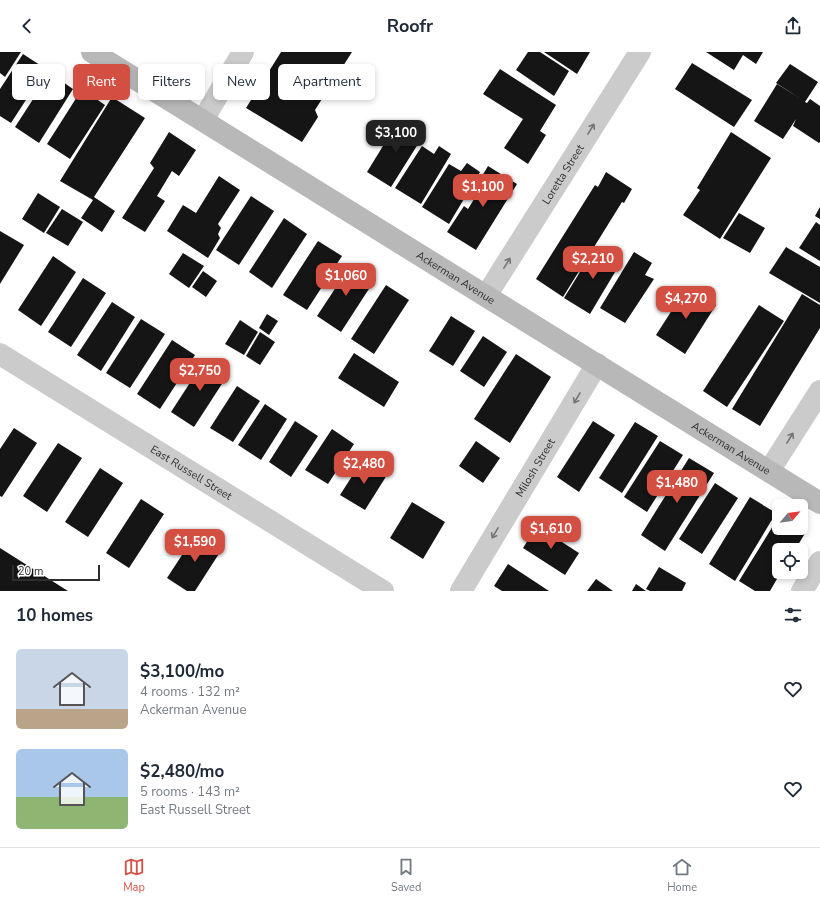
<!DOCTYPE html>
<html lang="en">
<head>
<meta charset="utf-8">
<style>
	:root { --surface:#fff; --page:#f2f2f3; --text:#1f2937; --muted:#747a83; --line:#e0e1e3; --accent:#d24f42 }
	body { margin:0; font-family:"Nunito Sans",sans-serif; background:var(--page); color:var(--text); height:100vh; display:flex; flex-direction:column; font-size:15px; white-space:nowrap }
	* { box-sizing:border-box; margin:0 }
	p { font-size:13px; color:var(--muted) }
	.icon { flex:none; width:22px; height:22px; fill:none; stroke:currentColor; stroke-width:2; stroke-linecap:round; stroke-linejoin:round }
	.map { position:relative; height:539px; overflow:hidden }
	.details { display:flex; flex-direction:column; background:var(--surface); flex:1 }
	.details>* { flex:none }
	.guide { position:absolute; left:12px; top:12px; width:400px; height:36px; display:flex; gap:8px }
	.needle { width:26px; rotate:61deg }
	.tools { position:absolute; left:772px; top:447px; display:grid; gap:8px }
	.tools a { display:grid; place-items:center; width:36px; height:36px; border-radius:6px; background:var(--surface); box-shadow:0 2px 6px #0003; font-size:20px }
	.scale { position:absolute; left:12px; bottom:10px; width:88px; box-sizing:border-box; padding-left:4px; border:2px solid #2e2e2e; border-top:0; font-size:11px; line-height:14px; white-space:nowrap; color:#2e2e2e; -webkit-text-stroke:3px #fff; paint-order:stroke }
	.price { position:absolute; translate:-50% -34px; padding:0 9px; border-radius:8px; background:var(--accent); color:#fff; font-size:13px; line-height:26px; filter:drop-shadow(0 1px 2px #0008) }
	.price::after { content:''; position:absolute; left:50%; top:24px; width:12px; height:9px; margin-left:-6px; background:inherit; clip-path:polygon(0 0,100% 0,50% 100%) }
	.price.on { background:#222; color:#fff }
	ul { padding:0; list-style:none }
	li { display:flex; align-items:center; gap:12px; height:100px; padding:0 16px }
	li span { display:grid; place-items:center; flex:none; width:112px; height:80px; border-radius:6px; color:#555 }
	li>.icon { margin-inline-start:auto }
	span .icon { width:48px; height:48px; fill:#fffc; stroke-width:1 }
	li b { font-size:17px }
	h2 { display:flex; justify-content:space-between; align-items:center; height:48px; padding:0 16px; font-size:17px }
	.chip { padding:0 14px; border-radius:6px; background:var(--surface); box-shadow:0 2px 6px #0003; font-size:14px; line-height:36px }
	.chip.on { background:var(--accent); color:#fff }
	header { display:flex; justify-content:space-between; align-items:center; height:52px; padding:0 16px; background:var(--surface); font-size:18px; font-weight:700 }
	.tab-bar { display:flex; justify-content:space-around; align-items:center; height:56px; border-top:1px solid var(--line); background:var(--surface); font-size:11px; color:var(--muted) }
	.tab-bar a { display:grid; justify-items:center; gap:2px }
	.tab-bar .on { color:var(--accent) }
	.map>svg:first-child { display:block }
	.building { fill:#151515 }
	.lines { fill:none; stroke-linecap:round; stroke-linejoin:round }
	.street { stroke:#cbcbcb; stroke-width:22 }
	.secondary { stroke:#b8b8b8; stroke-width:22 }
	.oneway { stroke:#757575 }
	.labels { text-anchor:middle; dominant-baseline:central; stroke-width:4; stroke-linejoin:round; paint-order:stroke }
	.street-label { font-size:11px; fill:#2e2e2e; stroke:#fff }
</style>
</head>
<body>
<header><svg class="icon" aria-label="back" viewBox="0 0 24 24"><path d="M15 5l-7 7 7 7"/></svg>Roofr<svg class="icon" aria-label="share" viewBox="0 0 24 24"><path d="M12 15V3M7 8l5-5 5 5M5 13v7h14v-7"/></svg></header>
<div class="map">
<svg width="820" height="539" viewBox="0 0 820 539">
	<rect width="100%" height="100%" fill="#fff"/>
	<g class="building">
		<path d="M0 0H21L5 25 0 21Z"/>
		<path d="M281 0H352L315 58 318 65 302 90 246 56Z"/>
		<path d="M528 0H540L569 19 554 44 516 18Z"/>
		<path d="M544 0H590L577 22Z"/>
		<path d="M706 0H763L756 12 743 3 734 18Z"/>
		<path d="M23 2 46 17 11 71 0 64V37Z"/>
		<path d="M692 11 752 48 734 75 675 37Z"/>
		<path d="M790 12 818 30 805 50 807 51 810 47 820 54V90L819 91 793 74 796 67 783 87 754 69 777 32 801 47 776 31Z"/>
		<path d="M500 17 556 53 540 79 546 83 528 112 504 96 523 67 483 42Z"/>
		<path d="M50 21 73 37 39 91 15 75Z"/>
		<path d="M82 37 105 53 70 107 47 92Z"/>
		<path d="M112 45 145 66 94 145 115 159 102 180 81 166 93 148 60 129Z"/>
		<path d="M409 71 425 81 391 135 367 120 394 76 402 81Z"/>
		<path d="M169 80 196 98 179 124 172 119 157 144 165 149 145 180 122 166 154 116 150 111Z"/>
		<path d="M731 80 771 106 720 187 683 163 700 138 697 136Z"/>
		<path d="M422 94 434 102 439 94 451 102 421 152 395 136Z"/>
		<path d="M467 111 480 120 449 172 422 155 449 112 461 119Z"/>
		<path d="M488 114 517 132 476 198 447 180 464 154 468 157 476 144 472 141Z"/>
		<path d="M606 120 632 137 624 151 622 150 563 245 536 227 595 133 598 135Z"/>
		<path d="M219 124 240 138 218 172 221 176 218 182 220 186 208 206 167 179 183 153 196 161Z"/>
		<path d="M38 141 60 155 44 181 22 167Z"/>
		<path d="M251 144 274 159 239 213 216 198Z"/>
		<path d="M820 155V167L815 164Z"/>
		<path d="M62 157 83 170 68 194 46 181Z"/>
		<path d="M739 161 765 176 750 201 723 186Z"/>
		<path d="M284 166 307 182 272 236 249 220Z"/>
		<path d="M816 170 820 173V209L799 196Z"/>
		<path d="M0 179 24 193 0 232Z"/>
		<path d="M318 189 342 204 307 258 283 243Z"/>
		<path d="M596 194 621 210 590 262 564 246Z"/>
		<path d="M786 195 820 215V251L769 221Z"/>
		<path d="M634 200 652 211 645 223 654 227 625 271 600 256Z"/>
		<path d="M183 201 204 214 189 236 169 222Z"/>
		<path d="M53 204 76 220 41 274 18 258Z"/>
		<path d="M352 211 376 226 341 280 317 264Z"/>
		<path d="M203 219 217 229 206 245 192 235Z"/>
		<path d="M83 226 106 241 71 295 48 280Z"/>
		<path d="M386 233 409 248 374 302 351 287Z"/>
		<path d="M687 235 716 253 685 302 656 283Z"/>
		<path d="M802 242 820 253V276L760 374 732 357Z"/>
		<path d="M112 250 135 265 101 319 77 303Z"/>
		<path d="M759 253 784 269 727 355 703 339Z"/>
		<path d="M267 262 278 269 269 283 259 276Z"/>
		<path d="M451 264 475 279 453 314 429 299Z"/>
		<path d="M141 267 165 282 130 336 106 321Z"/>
		<path d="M240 268 258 280 244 303 225 292Z"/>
		<path d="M260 280 275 290 260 313 246 304Z"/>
		<path d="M483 284 507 300 484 335 460 319Z"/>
		<path d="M172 288 195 303 160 357 137 342Z"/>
		<path d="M354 301 399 330 384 355 338 326Z"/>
		<path d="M516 302 551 325 510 391 474 367Z"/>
		<path d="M206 306 229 321 194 375 171 360Z"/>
		<path d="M237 334 260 349 233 390 210 376Z"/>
		<path d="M265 352 287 367 261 408 238 393Z"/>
		<path d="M295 369 318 384 291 425 269 410Z"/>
		<path d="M593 369 615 383 579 440 557 425Z"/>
		<path d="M635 370 658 384 622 441 599 426Z"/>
		<path d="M14 376 37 391 2 445 0 444V397Z"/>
		<path d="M332 377 354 392 328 432 305 418Z"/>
		<path d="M476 389 500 406 483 431 459 414Z"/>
		<path d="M660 389 683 403 647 460 624 445Z"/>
		<path d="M58 391 82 406 47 460 23 444Z"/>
		<path d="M689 406 714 421 665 499 641 483Z"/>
		<path d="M363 407 387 423 365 458 340 443Z"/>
		<path d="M100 416 123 431 88 485 65 470Z"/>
		<path d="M715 431 738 446 702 502 679 487Z"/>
		<path d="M750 445 776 461 735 529 709 512Z"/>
		<path d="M141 447 164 462 129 516 106 501Z"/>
		<path d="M412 450 445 470 423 507 390 486Z"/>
		<path d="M779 464V476H801V474L807 478 795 498H779V520H781L770 539H755L739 529Z"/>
		<path d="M537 474 579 501 565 523 523 496Z"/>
		<path d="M197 480 222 497 195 539H187L167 526Z"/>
		<path d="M0 496 68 539H0Z"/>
		<path d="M508 512 549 539H502L494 534Z"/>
		<path d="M659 515 686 531 682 539H650L646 537Z"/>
		<path d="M596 527 613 539H587Z"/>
		<path d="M636 532 646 539H632Z"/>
	</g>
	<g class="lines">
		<g class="street">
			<path d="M203 68 243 0"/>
			<path id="s1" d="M486 244 640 0"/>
			<path id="s2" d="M0 302 383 539"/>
			<path d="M769 419 820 339"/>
			<path id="s3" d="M461 539 597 312"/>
			<path d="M802 539 820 510"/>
		</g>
		<path class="secondary" id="s4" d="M92 0 820 451"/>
	</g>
	<defs><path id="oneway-shaft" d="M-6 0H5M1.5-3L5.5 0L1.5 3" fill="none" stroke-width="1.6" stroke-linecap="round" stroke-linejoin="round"/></defs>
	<g class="oneway">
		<use href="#oneway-shaft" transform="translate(591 77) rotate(-58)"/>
		<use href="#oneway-shaft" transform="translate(507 211) rotate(-58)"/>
		<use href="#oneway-shaft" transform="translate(577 346) rotate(121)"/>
		<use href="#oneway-shaft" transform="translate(790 386) rotate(-58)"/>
		<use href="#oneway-shaft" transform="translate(495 481) rotate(121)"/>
	</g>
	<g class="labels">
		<g class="street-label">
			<text stroke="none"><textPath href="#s1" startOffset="144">Loretta Street</textPath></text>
			<text stroke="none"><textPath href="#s4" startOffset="428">Ackerman Avenue</textPath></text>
			<text stroke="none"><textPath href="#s4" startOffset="752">Ackerman Avenue</textPath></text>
			<text stroke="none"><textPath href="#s3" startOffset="144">Milosh Street</textPath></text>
			<text stroke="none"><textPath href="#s2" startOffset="225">East Russell Street</textPath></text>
		</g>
	</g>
</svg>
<div class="tools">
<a><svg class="needle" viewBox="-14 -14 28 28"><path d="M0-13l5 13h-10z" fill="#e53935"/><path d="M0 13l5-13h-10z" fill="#747a83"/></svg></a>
<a><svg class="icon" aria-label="locate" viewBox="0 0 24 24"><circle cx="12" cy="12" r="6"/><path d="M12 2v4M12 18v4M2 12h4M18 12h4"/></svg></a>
</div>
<div class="scale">20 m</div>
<b class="price on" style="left:396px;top:102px">$3,100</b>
<b class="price" style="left:483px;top:156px">$1,100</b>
<b class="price" style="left:593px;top:228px">$2,210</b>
<b class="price" style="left:346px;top:245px">$1,060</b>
<b class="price" style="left:686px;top:268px">$4,270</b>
<b class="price" style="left:200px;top:340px">$2,750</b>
<b class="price" style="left:364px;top:433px">$2,480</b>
<b class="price" style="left:677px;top:452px">$1,480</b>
<b class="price" style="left:551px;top:498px">$1,610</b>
<b class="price" style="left:195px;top:511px">$1,590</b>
<div class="guide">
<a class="chip">Buy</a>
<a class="chip on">Rent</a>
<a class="chip">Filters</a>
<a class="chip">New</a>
<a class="chip">Apartment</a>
</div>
</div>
<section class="details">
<h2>10 homes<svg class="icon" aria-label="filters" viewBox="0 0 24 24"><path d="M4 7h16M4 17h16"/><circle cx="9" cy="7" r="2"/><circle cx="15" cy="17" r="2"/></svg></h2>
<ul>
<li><span style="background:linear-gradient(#c9d6e8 75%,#b9a48a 0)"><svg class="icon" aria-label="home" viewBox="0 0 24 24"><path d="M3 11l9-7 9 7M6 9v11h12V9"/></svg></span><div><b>$3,100/mo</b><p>4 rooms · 132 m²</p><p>Ackerman Avenue</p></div><svg class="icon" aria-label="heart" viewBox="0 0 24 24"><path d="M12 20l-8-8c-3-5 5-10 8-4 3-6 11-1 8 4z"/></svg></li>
<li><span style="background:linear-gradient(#a9c7e8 60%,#8fb573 0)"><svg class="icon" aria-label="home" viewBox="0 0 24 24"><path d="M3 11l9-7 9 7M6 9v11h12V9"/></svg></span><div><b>$2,480/mo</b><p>5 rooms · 143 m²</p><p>East Russell Street</p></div><svg class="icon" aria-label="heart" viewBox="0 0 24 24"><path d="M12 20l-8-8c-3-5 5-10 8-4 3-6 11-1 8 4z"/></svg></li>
</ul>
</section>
<nav class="tab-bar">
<a class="on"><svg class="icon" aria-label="map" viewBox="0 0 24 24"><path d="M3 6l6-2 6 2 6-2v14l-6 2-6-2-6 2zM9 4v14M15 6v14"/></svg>Map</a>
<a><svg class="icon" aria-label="saved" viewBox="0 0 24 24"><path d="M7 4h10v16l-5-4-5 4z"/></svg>Saved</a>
<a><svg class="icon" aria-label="home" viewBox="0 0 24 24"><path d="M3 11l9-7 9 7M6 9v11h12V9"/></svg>Home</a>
</nav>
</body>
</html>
